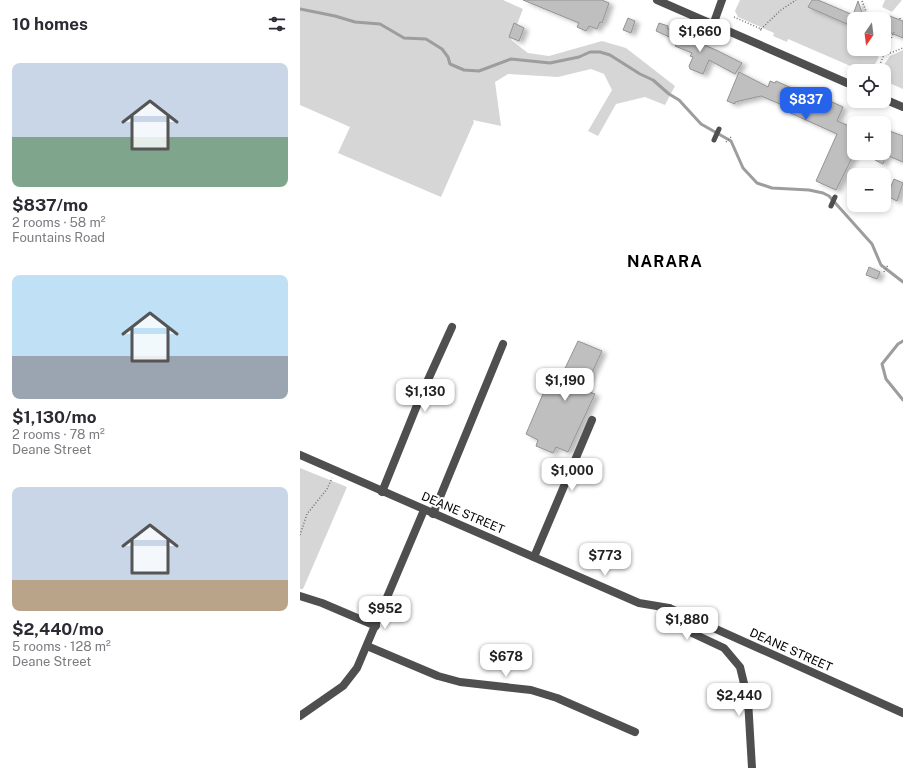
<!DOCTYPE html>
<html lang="en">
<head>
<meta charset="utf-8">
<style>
	:root { --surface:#fff; --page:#f2f2f3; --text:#2b2b33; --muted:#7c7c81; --accent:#2563eb }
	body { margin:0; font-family:"Public Sans",sans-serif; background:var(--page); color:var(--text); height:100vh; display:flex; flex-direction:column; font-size:15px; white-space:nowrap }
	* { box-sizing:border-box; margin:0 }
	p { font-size:13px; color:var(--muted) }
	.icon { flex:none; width:22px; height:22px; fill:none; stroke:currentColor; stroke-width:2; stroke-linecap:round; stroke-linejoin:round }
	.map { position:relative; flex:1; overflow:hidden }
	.panel { display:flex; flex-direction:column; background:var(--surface); width:300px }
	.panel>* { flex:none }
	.needle { width:26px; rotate:194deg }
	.tools { position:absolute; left:547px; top:12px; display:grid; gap:8px }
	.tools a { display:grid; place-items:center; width:44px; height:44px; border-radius:8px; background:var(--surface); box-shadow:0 2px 6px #0003; font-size:20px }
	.price { position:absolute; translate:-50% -34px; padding:0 9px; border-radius:8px; background:#fff; color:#222; font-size:13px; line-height:26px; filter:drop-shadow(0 1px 2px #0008) }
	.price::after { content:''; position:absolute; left:50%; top:24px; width:12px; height:9px; margin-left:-6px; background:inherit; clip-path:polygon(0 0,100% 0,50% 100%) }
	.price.selected { background:var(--accent); color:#fff }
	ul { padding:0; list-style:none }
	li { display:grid; align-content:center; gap:8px; height:212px; padding:0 12px }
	li span { display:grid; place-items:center; height:124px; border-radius:8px; color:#555 }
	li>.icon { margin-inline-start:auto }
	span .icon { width:72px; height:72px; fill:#fffc; stroke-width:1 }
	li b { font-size:17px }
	h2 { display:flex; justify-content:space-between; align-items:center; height:48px; padding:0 12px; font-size:17px }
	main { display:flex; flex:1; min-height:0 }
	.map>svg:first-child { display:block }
	.green { fill:#d6d6d6 }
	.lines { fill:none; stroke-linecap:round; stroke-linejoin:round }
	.stream { stroke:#9d9d9d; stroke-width:3 }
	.building { fill:#bfbfbf; stroke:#939393; filter:url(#shadow) }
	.path { stroke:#717171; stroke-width:1.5; stroke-dasharray:1 2; stroke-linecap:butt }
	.service { stroke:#4f4f4f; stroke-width:5 }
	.minor { stroke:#4f4f4f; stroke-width:8 }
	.labels { text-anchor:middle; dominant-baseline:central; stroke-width:4; stroke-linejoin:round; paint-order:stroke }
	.street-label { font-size:12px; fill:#000; stroke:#fff }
	.district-label { font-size:16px; font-weight:bold; letter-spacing:1px; fill:#000; stroke:#fff }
</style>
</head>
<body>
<main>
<section class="panel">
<h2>10 homes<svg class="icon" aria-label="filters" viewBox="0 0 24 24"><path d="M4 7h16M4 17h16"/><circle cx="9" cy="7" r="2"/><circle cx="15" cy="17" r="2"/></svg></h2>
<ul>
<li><span style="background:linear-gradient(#c9d6e8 60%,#7fa58c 0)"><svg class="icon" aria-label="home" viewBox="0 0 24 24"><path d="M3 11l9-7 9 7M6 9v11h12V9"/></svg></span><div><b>$837/mo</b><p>2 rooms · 58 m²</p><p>Fountains Road</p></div></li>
<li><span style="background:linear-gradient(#bfe0f5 65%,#9aa5b1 0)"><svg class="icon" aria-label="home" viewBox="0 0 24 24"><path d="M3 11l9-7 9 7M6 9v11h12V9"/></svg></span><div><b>$1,130/mo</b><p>2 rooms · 78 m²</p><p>Deane Street</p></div></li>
<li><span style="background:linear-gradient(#c9d6e8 75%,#b9a48a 0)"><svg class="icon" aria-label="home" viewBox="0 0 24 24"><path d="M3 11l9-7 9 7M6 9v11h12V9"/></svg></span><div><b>$2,440/mo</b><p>5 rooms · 128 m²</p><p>Deane Street</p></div></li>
</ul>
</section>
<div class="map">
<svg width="603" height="768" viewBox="0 0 603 768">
	<defs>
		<filter id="shadow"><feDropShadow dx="4.5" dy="2.5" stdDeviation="2" flood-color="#0004"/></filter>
	</defs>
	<rect width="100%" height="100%" fill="#fff"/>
	<g class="green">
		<path d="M0 0H203L223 9 211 40 228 53 249 56 302 41 326 48 375 86 365 105 345 97 316 104 298 136 288 131 312 90 304 74 291 69 258 77 208 74 195 82 201 126 173 120 174 122 141 197 38 153 50 127 0 105Z"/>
		<path d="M440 0H511L508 7 554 27V49H578C581 62 573 67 562 71L488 39 487 42 473 36 474 33 438 17 435 11Z"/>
		<path d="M585 0H602L592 12 582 7Z"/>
		<path d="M603 50V89L587 82 582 68 590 56Z"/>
		<path d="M0 468 47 487 3 589H0Z"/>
	</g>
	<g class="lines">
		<g class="stream">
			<path d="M0 9 35 16 55 22 80 24 104 38 126 39 142 49 148 57 150 64 164 70 179 71 211 59 250 63 279 57 290 52H300L310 55 340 74 353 80 369 94 379 100 401 124 431 141 443 168 457 183 472 188 509 190 523 193 529 196 572 244 581 265 603 282"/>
			<path d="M603 341 598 344 582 364 586 379 603 400"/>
		</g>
	</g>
	<g class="building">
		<path d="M223 0H302L309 3 302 23 300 22 297 29 289 26 286 31 277 27 279 23Z"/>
		<path d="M512 0H518L553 15 558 1 564 19H554V27L508 7Z"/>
		<path d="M584 14 603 21V38L584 30Z"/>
		<path d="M328 18 335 21 331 33 323 30Z"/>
		<path d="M214 23 224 28 219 41 209 37Z"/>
		<path d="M359 23 368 26 367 28 371 30 418 51 442 63 435 74 409 60 403 74 390 69 389 66 393 57 390 56 392 53 375 46 377 42 374 39 356 31Z"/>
		<path d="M439 72 468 87 470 81 475 83 476 81 507 95 508 91 543 107 537 121 554 128V154L536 190 516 181 537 134 486 111 487 107 461 96 435 102V104L427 101Z"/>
		<path d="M584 129 603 136V162L586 155 583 164 575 160 578 153H584Z"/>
		<path d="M594 179 603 183 597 201 587 196Z"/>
		<path d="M569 267 580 272 577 279 566 275Z"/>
		<path d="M278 341 302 351 284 390 295 394 268 452 256 447 253 453 236 446 238 440 226 434 251 375 260 379Z"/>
	</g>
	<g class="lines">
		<g class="path">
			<path d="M562 1 569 19"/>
			<path d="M434 17 461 29 460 31"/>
			<path d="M565 19H566"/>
			<path d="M600 19V17"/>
			<path d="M461 29 481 10 496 0"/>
			<path d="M581 49 583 56 603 48"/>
			<path d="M577 71 594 32"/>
			<path d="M426 142 432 136"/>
			<path d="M584 272 588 265"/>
			<path d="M0 535 7 514 27 489 32 478"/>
		</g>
		<g class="service">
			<path d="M414 140 419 129"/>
			<path d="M531 206 535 197"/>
		</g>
		<g class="minor">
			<path d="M357 0 554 86"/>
			<path d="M413 25 422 0"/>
			<path d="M584 99 603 107"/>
			<path d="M0 455 339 603 369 608 603 713"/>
			<path d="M82 492 122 393 152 327"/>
			<path d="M133 514 203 344"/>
			<path d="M234 557 292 420"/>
			<path d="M0 596 22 603 76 626"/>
			<path d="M369 608C367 617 371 620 377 626L424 648 440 667 448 700 452 768"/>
			<path d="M67 646 138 676 160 682 231 690 257 698 335 732"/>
			<path d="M0 716 43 686 57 668 124 510"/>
		</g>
	</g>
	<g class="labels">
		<g class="street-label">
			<text transform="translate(163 513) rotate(23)">DEANE STREET</text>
			<text transform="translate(491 650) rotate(24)">DEANE STREET</text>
		</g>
		<g class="district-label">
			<text x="365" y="261">NARARA</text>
		</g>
	</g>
</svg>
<div class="tools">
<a><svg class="needle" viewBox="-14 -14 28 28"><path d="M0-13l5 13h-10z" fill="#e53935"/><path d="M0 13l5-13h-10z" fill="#7c7c81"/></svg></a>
<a><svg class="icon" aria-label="locate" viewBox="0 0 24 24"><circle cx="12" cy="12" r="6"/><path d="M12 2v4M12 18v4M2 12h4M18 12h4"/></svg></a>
<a>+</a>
<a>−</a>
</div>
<b class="price" style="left:400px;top:53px">$1,660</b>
<b class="price selected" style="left:506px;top:121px">$837</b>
<b class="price" style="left:265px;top:402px">$1,190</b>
<b class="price" style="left:125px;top:413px">$1,130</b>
<b class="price" style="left:272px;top:492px">$1,000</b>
<b class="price" style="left:305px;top:577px">$773</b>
<b class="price" style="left:85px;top:630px">$952</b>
<b class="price" style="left:387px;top:641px">$1,880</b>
<b class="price" style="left:206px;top:678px">$678</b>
<b class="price" style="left:439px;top:717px">$2,440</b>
</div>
</main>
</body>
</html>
